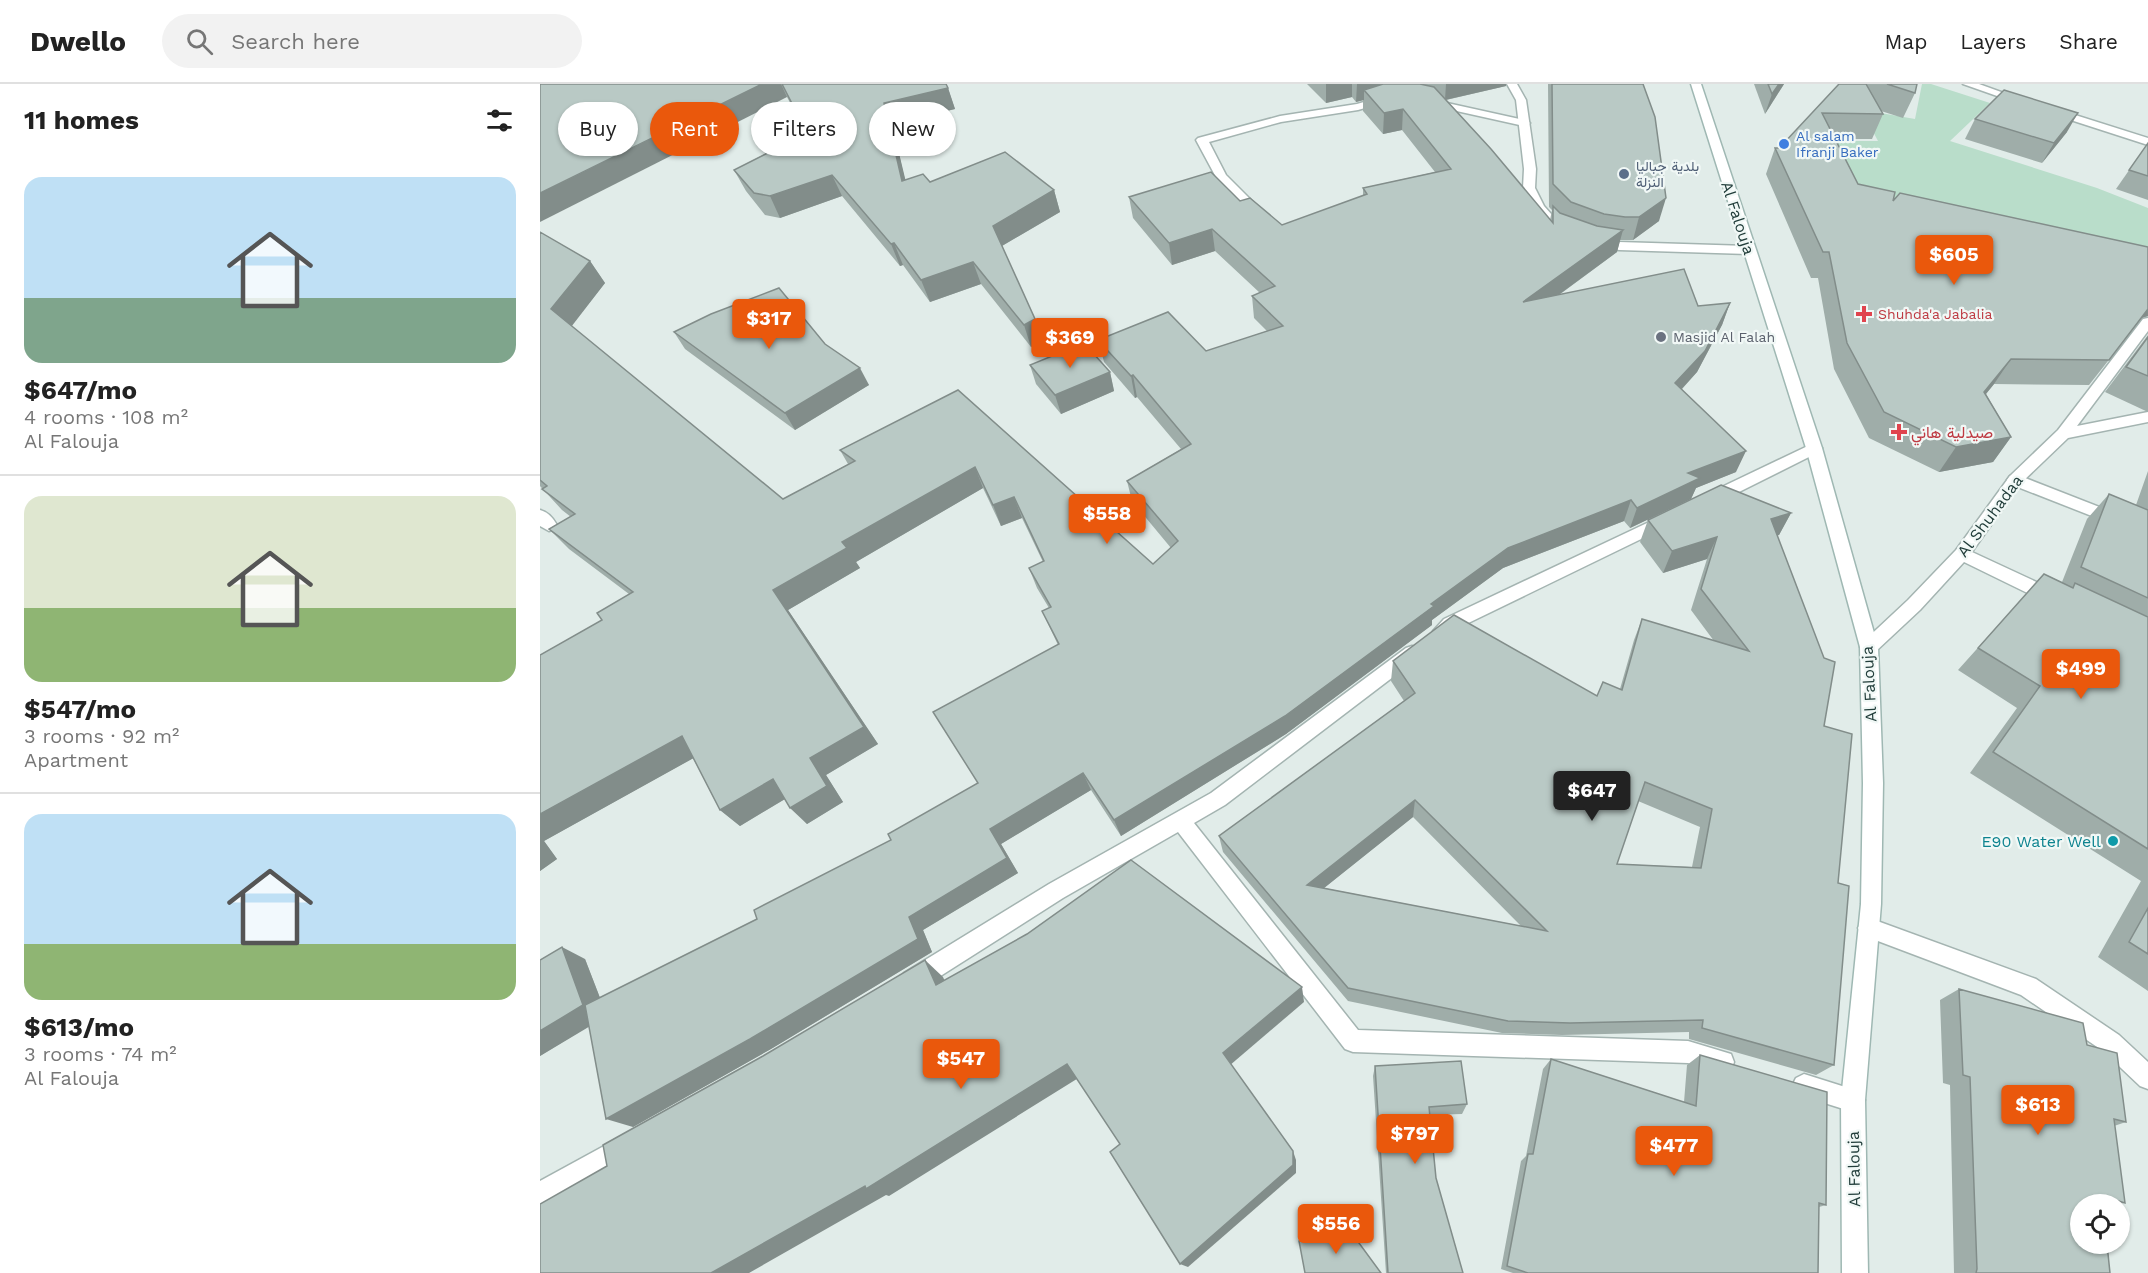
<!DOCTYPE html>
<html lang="en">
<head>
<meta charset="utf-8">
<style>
	:root { --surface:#fff; --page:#f2f2f2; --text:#222; --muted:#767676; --line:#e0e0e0; --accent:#ea580c }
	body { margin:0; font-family:"Work Sans",Vazirmatn,sans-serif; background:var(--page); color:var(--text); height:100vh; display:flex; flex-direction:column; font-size:22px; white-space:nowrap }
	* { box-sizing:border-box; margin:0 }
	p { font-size:20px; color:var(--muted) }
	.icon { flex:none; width:33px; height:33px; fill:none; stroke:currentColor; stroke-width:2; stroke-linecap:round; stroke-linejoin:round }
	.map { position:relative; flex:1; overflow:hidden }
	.details { display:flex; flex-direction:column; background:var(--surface); width:540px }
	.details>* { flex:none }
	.top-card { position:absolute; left:18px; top:18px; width:570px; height:54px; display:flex; gap:12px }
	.controls { position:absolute; left:1530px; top:1110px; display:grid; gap:12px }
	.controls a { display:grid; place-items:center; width:60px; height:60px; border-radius:50%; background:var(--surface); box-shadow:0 2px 4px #0004; font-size:30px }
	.price { position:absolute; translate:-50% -51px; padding:0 14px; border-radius:6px; background:var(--accent); color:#fff; font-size:20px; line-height:39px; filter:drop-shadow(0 2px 3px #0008) }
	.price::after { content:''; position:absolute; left:50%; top:36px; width:18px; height:14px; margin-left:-9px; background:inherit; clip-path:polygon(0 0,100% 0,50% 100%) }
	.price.on { background:#222; color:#fff }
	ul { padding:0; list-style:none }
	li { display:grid; align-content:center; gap:12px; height:318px; padding:0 24px }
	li+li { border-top:2px solid var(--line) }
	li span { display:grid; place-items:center; height:186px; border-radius:18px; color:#555 }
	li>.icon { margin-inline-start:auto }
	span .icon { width:108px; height:108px; fill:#fffc; stroke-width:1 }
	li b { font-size:26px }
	h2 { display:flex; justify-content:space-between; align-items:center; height:72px; padding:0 24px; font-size:26px }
	.pill { padding:0 21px; border-radius:27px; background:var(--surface); box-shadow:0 2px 4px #0004; font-size:21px; line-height:54px }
	.pill.on { background:var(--accent); color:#fff }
	header { display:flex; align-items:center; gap:36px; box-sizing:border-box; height:84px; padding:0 30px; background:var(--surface); border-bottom:2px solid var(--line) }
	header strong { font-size:28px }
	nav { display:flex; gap:33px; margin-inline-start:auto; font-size:21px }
	.search { width:420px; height:54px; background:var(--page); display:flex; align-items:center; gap:15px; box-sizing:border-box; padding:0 21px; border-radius:33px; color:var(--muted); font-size:22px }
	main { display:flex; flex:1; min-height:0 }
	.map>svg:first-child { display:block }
	.green { fill:#b9ddca }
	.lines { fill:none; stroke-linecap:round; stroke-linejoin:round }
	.lane-casing { stroke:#a4b4b1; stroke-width:3 }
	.street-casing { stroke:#a4b4b1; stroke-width:3 }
	.secondary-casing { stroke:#9fb8b3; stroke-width:3 }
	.lane { fill:#fff; fill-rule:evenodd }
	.street { fill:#fff; fill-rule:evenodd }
	.secondary { fill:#fff; fill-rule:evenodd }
	.wall { fill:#9fada9; fill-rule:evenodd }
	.shaded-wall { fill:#828d8a }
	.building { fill:#b9c9c5; stroke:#828d8a; stroke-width:1.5; fill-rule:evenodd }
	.shop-dot { fill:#3f7fe0; stroke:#f1f8f6; stroke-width:2 }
	.service-dot { fill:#5c6f8a; stroke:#f1f8f6; stroke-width:2 }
	.health-dot { fill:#e0444e; stroke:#f1f8f6; stroke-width:2 }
	.worship-dot { fill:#6b7280; stroke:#f1f8f6; stroke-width:2 }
	.culture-dot { fill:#0f9aa8; stroke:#f1f8f6; stroke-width:2 }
	.labels { text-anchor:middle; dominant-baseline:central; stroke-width:4.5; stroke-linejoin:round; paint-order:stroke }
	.far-shop-label { font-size:14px; fill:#366cbe; stroke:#f1f8f6; text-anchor:start }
	.far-service-label { font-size:14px; fill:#4e5e75; stroke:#f1f8f6; text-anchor:start }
	.far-health-label { font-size:14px; fill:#be3a42; stroke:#f1f8f6; text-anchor:start }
	.far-worship-label { font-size:14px; fill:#5b616d; stroke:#f1f8f6; text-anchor:start }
	.street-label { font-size:16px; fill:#213d3a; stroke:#f1f8f6 }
	.health-label { font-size:16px; fill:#be3a42; stroke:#f1f8f6; text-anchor:start }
	.culture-label { font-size:16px; fill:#0d838f; stroke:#f1f8f6; text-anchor:end }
</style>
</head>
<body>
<header>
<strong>Dwello</strong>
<div class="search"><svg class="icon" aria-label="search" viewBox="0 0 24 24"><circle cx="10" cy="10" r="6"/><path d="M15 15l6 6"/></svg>Search here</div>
<nav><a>Map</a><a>Layers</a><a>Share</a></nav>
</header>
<main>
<section class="details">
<h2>11 homes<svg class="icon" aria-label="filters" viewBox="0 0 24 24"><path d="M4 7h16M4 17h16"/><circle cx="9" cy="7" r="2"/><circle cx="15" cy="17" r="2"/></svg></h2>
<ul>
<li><span style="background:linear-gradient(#bfe0f5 65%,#7fa58c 0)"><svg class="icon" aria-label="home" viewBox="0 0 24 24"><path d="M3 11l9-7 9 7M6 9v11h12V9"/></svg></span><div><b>$647/mo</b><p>4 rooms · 108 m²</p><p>Al Falouja</p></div></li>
<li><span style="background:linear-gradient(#dfe7d0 60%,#8fb573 0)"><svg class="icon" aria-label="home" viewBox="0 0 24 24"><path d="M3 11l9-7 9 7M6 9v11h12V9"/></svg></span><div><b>$547/mo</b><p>3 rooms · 92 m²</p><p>Apartment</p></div></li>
<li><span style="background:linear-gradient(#bfe0f5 70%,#8fb573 0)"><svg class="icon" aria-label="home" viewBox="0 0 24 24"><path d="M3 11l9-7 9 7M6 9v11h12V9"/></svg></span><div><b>$613/mo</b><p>3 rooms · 74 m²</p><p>Al Falouja</p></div></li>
</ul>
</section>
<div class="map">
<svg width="1608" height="1189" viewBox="0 0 1608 1189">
	<rect width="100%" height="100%" fill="#e1ece9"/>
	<path class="green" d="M1382 0H1391L1450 19 1410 57 1557 104 1608 124V170L1314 112 1263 46 1306 57H1338L1329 40 1335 28 1375 35Z"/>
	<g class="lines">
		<defs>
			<g id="lane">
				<path d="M845 12 849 13V17L818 26 741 38 669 58 686 91 728 133 722 137 718 136 677 95 656 56 658 54 740 32 817 20Z"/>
				<path d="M889 15 984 36 990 39 984 42 885 20 884 18Z"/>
				<path d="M1475 390 1608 442V454L1470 400 1467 396 1470 392Z"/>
				<path d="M0 426C8 428 13 434 17 441L15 445 9 447 0 442Z"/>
			</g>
			<g id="street">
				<path d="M967 0H977L986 16 996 85 995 104 1004 122 1020 140 1018 143H1010L993 123 983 104 984 85 976 16Z"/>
				<path d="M1423 0H1439L1486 17 1485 19H1477Z"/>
				<path d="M1513 24 1608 54V61L1509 29 1508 27Z"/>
				<path d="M1056 154 1079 158 1208 162 1214 166 1208 170 1079 166 1052 161 1050 158Z"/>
				<path d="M1608 234V247L1537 342 1608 328V338L1528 354 1480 400 1432 468 1518 508 1520 513 1518 518 1512 520 1506 518 1424 478 1380 526 1335 568 1329 570 1323 568 1320 563 1323 558 1368 516 1416 466 1470 392 1518 346 1603 235Z"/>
				<path d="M1274 359 1282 364 1279 368 1177 419H1165L1163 415 1165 411Z"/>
				<path d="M1124 431 1130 433 1132 437 1130 441 916 545C909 551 905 555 896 552L893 547 904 535Z"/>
				<path d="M872 562 878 564 881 569 878 574 685 721 654 739 818 946 1148 957 1191 970 1194 978 1191 986 1183 989 1148 979 813 968 805 965 638 748 523 814 380 905 372 908 364 905 361 897 364 889 509 800 671 709 866 564Z"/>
				<path d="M1329 834 1496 895 1579 951 1608 978V1005L1600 1002 1563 967 1481 911 1322 851 1318 844 1322 837Z"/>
				<path d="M1264 990 1321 1008 1325 1016 1321 1024 1313 1028 1256 1010 1252 1002 1256 994Z"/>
				<path d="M86 1050 94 1054 98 1062 94 1070 0 1123V1097Z"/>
			</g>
			<path id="secondary" d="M1151 0H1161L1282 364 1338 563 1343 699 1341 820 1325 1016 1328 1189H1302L1301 1016 1321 820 1323 699 1320 563 1266 364Z"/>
		</defs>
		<use href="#lane" class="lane-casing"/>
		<use href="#street" class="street-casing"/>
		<use href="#secondary" class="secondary-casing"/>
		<use href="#lane" class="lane"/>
		<use href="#street" class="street"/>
		<use href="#secondary" class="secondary"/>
	</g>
	<g class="wall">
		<path d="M0 0H406L408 4 415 25 352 40 365 96 514 106 520 128 462 162 495 235 502 256 491 263 441 200 390 218 363 181 360 182 302 112 240 134 225 131 206 107 194 86 266 49 247 13Z"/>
		<path d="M767 0H966V2L906 16 1010 136 1012 126 1009 123 1008 0H1103L1119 137 1093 156H1080L1077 168 1019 211 1158 222 1190 219 1182 241 1157 288 1142 305 1196 388 1156 404 1151 415 1090 444 1084 437 963 484 892 536V541L746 650 581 752 551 706 461 760 478 789 383 846 392 868 231 965 93 1043 49 942 0 972V876L45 875 60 914 217 835 351 756 438 699 518 561 502 527 509 524 497 504 489 484 503 478 482 434 461 442 443 404 316 478 320 484 248 526 338 660 286 691 303 718 267 740 245 715 200 742 180 726 153 674 4 757 17 775 0 787V571L62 536 89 510 29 465 9 445 31 433 22 426 0 402V148L50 177 65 199 31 242 243 415 308 380 300 366 418 306 613 480 631 464 592 417 587 397 641 365 597 313 595 314 564 278 558 256 666 267 727 247 714 234 712 212 720 209 675 167 632 181 593 134 589 113 700 117 742 141 823 112V104L895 88 862 46 843 50 823 27V16L816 18 812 13 786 19Z"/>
		<path d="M1214 0H1244L1225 30Z"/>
		<path d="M1299 0H1377L1375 9 1363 34 1341 27 1343 30 1332 55H1295L1318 100 1353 117 1608 163V232L1602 234 1549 301 1454 300 1446 310 1471 353 1453 378 1399 388 1329 354 1294 285 1278 194H1271L1226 90 1235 64H1241L1242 61Z"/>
		<path d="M1435 35 1527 48 1502 79 1425 55Z"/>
		<path d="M1608 59V116L1576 105Z"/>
		<path d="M134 248 285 260 329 301 255 346 145 265Z"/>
		<path d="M1608 251V328L1565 308Z"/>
		<path d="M490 281 570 288 574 307 521 330 496 300Z"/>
		<path d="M1608 387V907L1558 873 1601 797 1430 689 1477 624 1418 586 1504 490 1522 498 1547 435 1569 410 1596 421Z"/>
		<path d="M1251 429 1239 451H1237L1284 642 1298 799 1294 981 1276 991 1149 955V948L1022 951 962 949 808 917 683 768 679 752 864 617 851 597 853 577 1057 612 1080 605 1094 556 1102 535 1174 557 1151 526 1167 475 1123 489 1100 458 1108 436ZM1098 717 1160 743 1152 783 1077 780ZM873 733 981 842 784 804Z"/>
		<path d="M1419 905 1547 961 1586 1038 1574 1042 1585 1119 1576 1120H1540L1570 1189H1414L1410 1001 1403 999 1400 916Z"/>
		<path d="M1160 971 1286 1121 1279 1123 1278 1189H973L961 1185 981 1077 986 1072 1003 985 1011 975 1144 1018 1147 981Z"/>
		<path d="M835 982 927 1020 922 1030 890 1031 896 1094 923 1189H846L833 992Z"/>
	</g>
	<g class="shaded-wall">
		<path d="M222 0H241L247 13 0 138V109Z"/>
		<path d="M786 0H812V13L786 19Z"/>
		<path d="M817 0H858L824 6V16L816 18Z"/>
		<path d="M906 0H966V2L905 16Z"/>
		<path d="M1239 0H1244L1225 30 1232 10Z"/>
		<path d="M408 4 415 25 352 40 371 119 362 97 344 19Z"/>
		<path d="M863 25 862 46 843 50 844 29Z"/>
		<path d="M1538 29 1527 48 1502 79 1514 59Z"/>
		<path d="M292 91 302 112 240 134 230 112Z"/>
		<path d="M514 106 520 128 460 163 453 142Z"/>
		<path d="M1126 114 1119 137 1093 156 1099 133Z"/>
		<path d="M672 145 675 167 632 181 629 159Z"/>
		<path d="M1083 146 1077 168 979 240 983 218Z"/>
		<path d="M354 159 363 181 360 182 351 160Z"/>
		<path d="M50 177 65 199 28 247 11 225Z"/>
		<path d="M433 178 441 200 390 218 381 196Z"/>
		<path d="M1190 219 1182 241 1157 288 1128 320 1135 299Z"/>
		<path d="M1608 225V232L1601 234Z"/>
		<path d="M495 235 502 256 491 263 484 241Z"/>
		<path d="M1471 275 1454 300 1427 333 1444 308Z"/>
		<path d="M320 284 329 301 255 346 245 329Z"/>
		<path d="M570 288 574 307 521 330 515 311Z"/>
		<path d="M593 291 597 313 595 314 591 292Z"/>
		<path d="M1471 353 1453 378 1399 388 1416 363Z"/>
		<path d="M1206 367 1196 388 1156 404 1151 415 1090 444 1097 424 1148 389Z"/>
		<path d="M435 383 443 404 316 478 320 484 248 526 338 660 286 691 303 718 267 740 250 724 270 674 233 506 302 458Z"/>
		<path d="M474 413 482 434 461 442 453 421Z"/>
		<path d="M1091 416 1084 437 963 484 892 536V541L746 650 581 752 574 736 891 520 968 464Z"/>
		<path d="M1251 429 1239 451 1220 457 1231 435Z"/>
		<path d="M1177 453 1167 475 1123 489 1132 467Z"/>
		<path d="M142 652 161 670 4 757 17 775 0 787V730Z"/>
		<path d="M543 689 551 706 461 760 478 789 383 846 392 868 231 965 93 1043 66 1035 369 833 450 745Z"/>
		<path d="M233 695 250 712 200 742 180 726Z"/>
		<path d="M875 716 873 733 769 816 767 801Z"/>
		<path d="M22 863 45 875 67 932 0 972V947Z"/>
		<path d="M385 876 403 893 414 917 396 901Z"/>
		<path d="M762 903 764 918 689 982 683 969Z"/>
		<path d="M527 980 540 993 349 1112 346 1111 209 1189H171Z"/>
		<path d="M753 1067 756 1076V1089L648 1183 640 1180Z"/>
	</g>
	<g class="building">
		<path d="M0 0H222L0 109Z"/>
		<path d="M242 0H406L408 4 344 19 362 97 383 90 390 98 465 68 514 106 453 142 495 235 484 241 433 178 381 196 354 159 351 160 292 91 230 112 214 109 194 86 267 49Z"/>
		<path d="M843 0H880L894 3 951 65 1013 139V122L1020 129 1057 142 1083 146 983 218 1144 185 1158 222 1190 219 1165 267 1135 299 1206 367 1148 389 1160 394 1097 424 1091 416 968 464 891 520 894 522 745 632 574 736 543 689 450 745 467 774 369 833 378 855 210 955 66 1035 45 921 217 835 214 826 351 756 348 750 438 699 393 628 519 560 502 527 511 523 489 484 504 477 474 413 453 421 435 383 302 458 307 464 233 506 324 643 270 674 287 702 250 724 233 695 180 726 142 652 0 730V571L62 536 57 529 93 508 9 445 35 430 2 405 7 402 0 396V148L50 177 11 225 243 415 315 377 300 366 418 306 613 480 638 457 587 397 651 360 593 291 591 292 558 256 628 228 666 267 743 242 712 212 735 202 672 145 629 159 589 113 671 88 700 117 710 114 742 141 827 110 823 104 911 85 863 25 844 29 824 6Z"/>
		<path d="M1012 0H1103L1115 33 1126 114 1099 133H1085L1064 130 1031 118 1013 100Z"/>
		<path d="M1228 0H1239L1232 10Z"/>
		<path d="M1299 0H1326L1343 30 1282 29 1318 100 1355 108 1353 117 1360 109 1608 163V225L1569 276 1471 275 1444 308 1471 353 1416 363 1344 328 1307 259 1289 168H1283L1235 64H1244L1242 61Z"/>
		<path d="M1347 0H1377L1375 9Z"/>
		<path d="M1464 6 1538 29 1514 59 1435 35Z"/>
		<path d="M1608 59V92L1589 86Z"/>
		<path d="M239 204 285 260 320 284 245 329 134 248 171 230Z"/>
		<path d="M1608 253V292L1586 283Z"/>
		<path d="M544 259 570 288 515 311 490 281Z"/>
		<path d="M1181 401 1251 429 1231 435 1284 574 1295 578 1284 642 1312 650 1298 799 1309 802 1294 981 1162 944 1163 936 1030 939 968 937 808 904 679 752 875 609 853 577 914 531 1057 612 1063 598 1082 606 1102 535 1209 567 1161 505 1177 453 1132 467 1108 436ZM1105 698 1172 725 1161 784 1077 780ZM875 716 1007 847 767 801Z"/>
		<path d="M1569 410 1608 426V514L1541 483Z"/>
		<path d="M1504 490 1533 504 1535 499 1608 533V765L1453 668 1500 602 1438 564Z"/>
		<path d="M591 776 762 903 683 969 753 1067V1081L640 1180 570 1068 580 1060 527 980 326 1105 325 1102 171 1189H0V1120L67 1082 63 1061 223 972 385 876 396 901 487 850Z"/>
		<path d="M1608 824V870L1589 858Z"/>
		<path d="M22 863 43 921 0 947V876Z"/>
		<path d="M1419 905 1543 939 1547 961 1577 969 1586 1038 1574 1035 1585 1119 1562 1112 1563 1120H1540V1160H1567L1570 1189H1436L1437 1185 1430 993 1423 991Z"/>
		<path d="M1160 971 1287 1008 1286 1121 1279 1119 1278 1189H988L967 1182 988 1070H993L1011 975 1156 1022Z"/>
		<path d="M921 977 927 1020 889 1023 896 1094 923 1189H848L835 982Z"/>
		<path d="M808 1144 841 1189H765L759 1157Z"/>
	</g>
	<circle class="shop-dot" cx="1244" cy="60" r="6"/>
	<circle class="service-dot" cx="1084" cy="90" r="6"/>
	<g class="health-dot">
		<path d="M1321 221h6v6h6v6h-6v6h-6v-6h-6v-6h6z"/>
		<path d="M1356 339h6v6h6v6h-6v6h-6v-6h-6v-6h6z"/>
	</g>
	<circle class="worship-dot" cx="1121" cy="253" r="6"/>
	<circle class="culture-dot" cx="1573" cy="757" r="6"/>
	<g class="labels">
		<g class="far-shop-label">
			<text x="1256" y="52">Al salam<tspan x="1256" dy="16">Ifranji Baker</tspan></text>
		</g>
		<g class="far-service-label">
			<text x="1096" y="82">بلدية جباليا<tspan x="1096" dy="16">النزلة</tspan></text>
		</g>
		<g class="far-health-label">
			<text x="1338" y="230">Shuhda'a Jabalia</text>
		</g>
		<g class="far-worship-label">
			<text x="1133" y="253">Masjid Al Falah</text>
		</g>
		<g class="street-label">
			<text transform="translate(1198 134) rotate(72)">Al Falouja</text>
			<text transform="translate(1450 432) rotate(-53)">Al Shuhadaa</text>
			<text transform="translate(1329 600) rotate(-93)">Al Falouja</text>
			<text transform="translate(1314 1085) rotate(-91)">Al Falouja</text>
		</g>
		<g class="health-label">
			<text x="1371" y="348">صيدلية هاني</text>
		</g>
		<g class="culture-label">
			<text x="1561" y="757">E90 Water Well</text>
		</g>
	</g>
</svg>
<div class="controls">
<a><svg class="icon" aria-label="locate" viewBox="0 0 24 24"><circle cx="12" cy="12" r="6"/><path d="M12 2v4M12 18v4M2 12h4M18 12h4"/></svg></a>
</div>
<b class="price" style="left:1414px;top:202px">$605</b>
<b class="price" style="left:229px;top:266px">$317</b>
<b class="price" style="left:530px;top:285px">$369</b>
<b class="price" style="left:567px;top:461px">$558</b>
<b class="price" style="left:1541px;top:616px">$499</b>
<b class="price on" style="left:1052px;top:738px">$647</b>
<b class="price" style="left:421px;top:1006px">$547</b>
<b class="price" style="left:1498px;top:1052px">$613</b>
<b class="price" style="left:875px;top:1081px">$797</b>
<b class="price" style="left:1134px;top:1093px">$477</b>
<b class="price" style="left:796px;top:1171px">$556</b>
<div class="top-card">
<a class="pill">Buy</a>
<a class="pill on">Rent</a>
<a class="pill">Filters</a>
<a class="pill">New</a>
</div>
</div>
</main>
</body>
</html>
